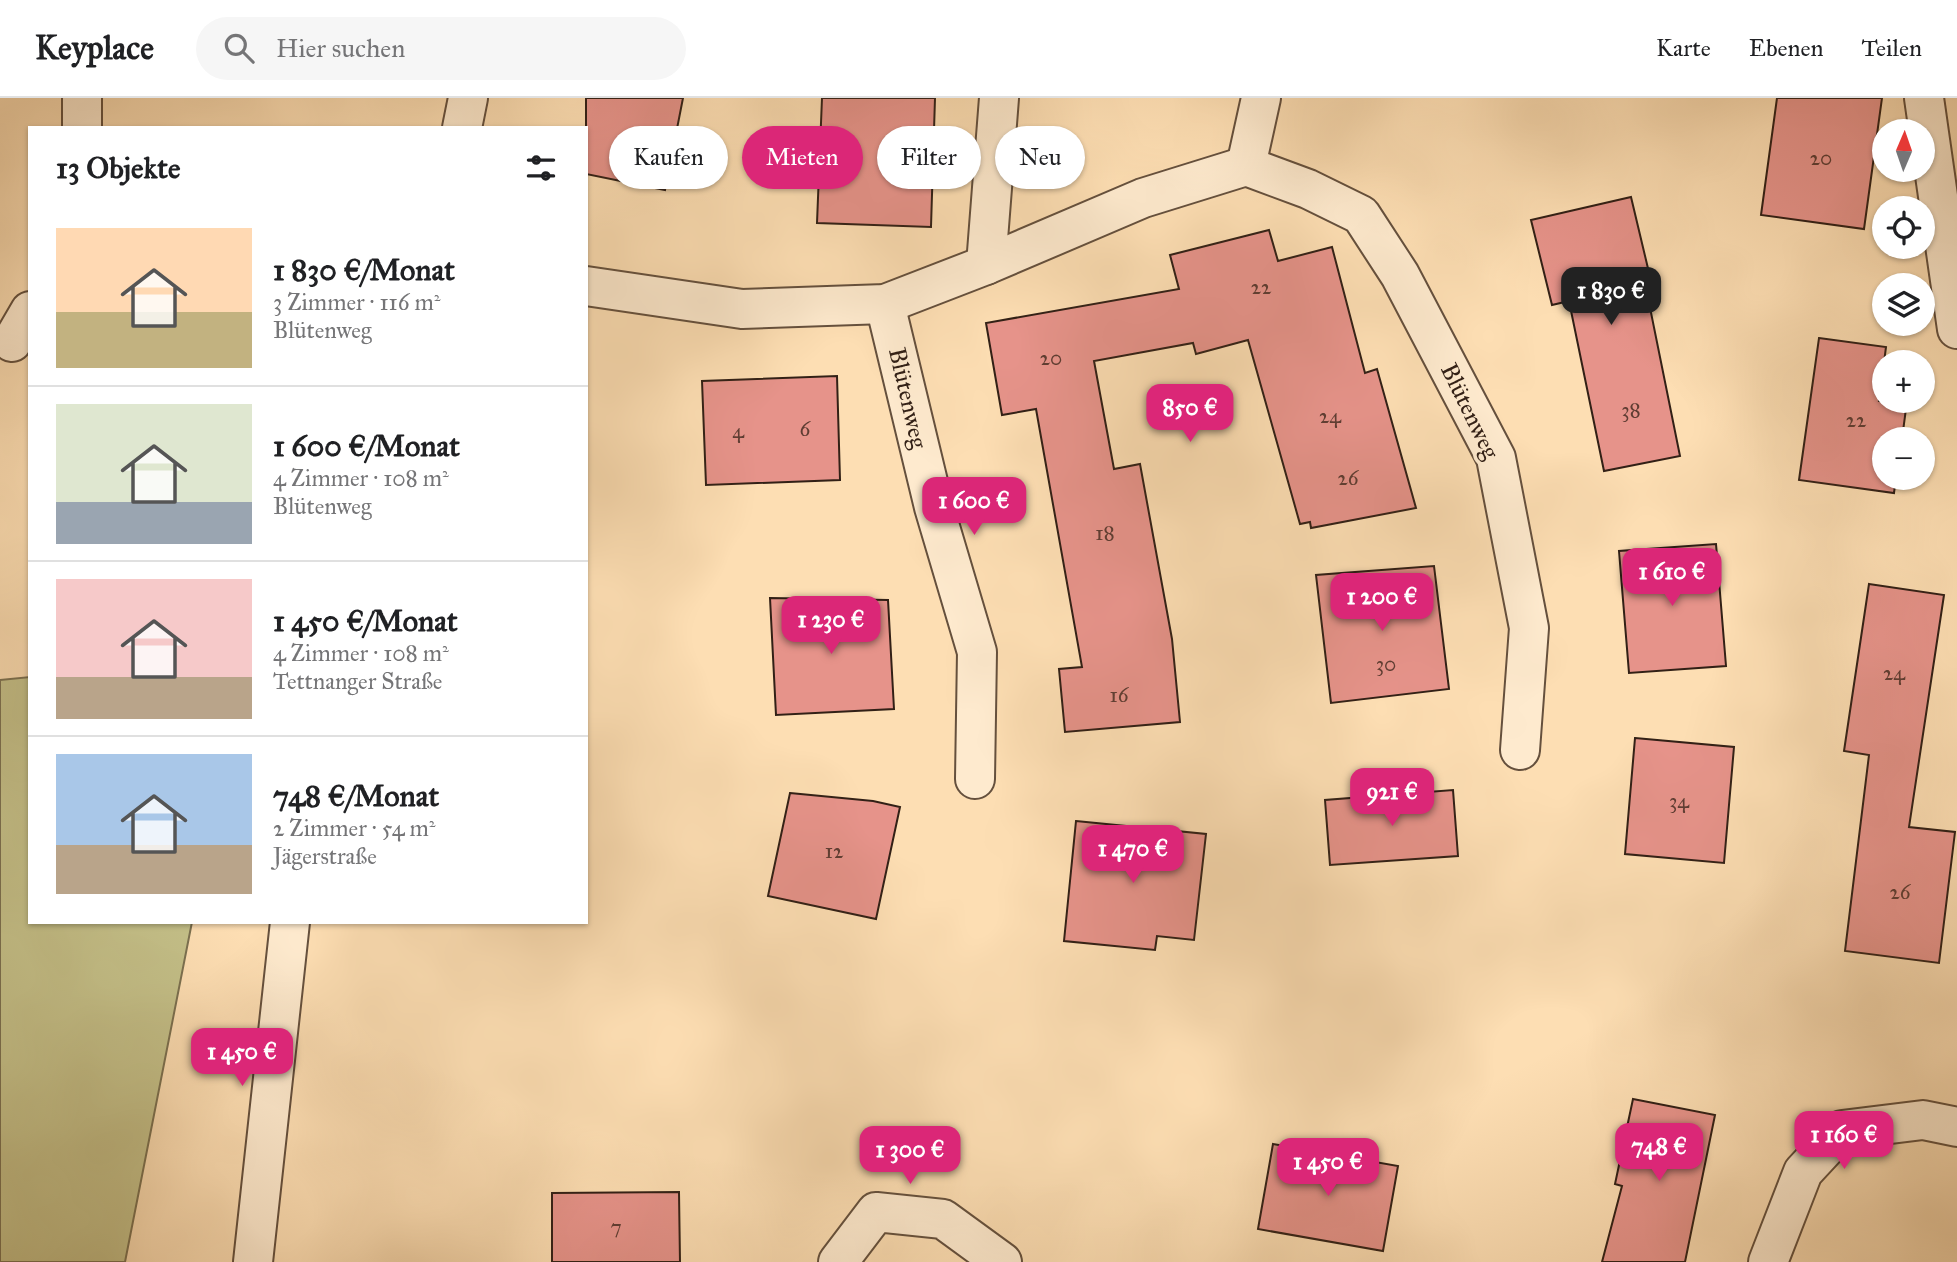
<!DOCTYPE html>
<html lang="de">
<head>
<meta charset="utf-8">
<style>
	:root { --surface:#fff; --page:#f6f6f6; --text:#202124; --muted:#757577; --line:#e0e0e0; --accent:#db2777 }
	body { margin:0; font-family:"IM FELL Great Primer",serif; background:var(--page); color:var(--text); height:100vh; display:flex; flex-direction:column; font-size:26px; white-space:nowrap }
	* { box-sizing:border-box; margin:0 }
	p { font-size:23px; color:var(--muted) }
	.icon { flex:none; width:38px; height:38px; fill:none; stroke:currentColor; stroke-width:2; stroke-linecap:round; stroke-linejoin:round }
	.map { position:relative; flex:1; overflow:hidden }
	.sheet { position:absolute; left:28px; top:28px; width:560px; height:798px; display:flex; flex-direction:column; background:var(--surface); border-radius:0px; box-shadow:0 2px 5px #0004 }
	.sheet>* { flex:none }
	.top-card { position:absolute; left:609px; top:28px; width:665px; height:63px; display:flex; gap:14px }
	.needle { width:46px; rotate:2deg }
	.controls { position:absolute; left:1872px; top:21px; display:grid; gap:14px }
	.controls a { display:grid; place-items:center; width:63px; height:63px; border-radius:50%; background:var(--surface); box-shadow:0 2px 5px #0004; font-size:35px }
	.price { position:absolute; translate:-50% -60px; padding:0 16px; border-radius:14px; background:var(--accent); color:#fff; font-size:23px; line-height:46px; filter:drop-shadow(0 2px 4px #0008) }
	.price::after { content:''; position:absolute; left:50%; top:42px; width:21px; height:16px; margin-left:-10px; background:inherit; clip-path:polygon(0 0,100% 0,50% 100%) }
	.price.on { background:#222; color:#fff }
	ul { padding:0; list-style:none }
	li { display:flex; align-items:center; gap:21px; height:175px; padding:0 28px }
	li+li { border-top:2px solid var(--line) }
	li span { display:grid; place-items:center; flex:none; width:196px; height:140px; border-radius:0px; color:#555 }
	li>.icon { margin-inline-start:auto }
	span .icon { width:84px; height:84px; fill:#fffc; stroke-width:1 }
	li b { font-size:30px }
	h2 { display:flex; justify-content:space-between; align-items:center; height:84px; padding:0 28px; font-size:30px }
	.chip { padding:0 24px; border-radius:32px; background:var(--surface); box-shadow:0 2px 5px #0004; font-size:24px; line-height:63px }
	.chip.on { background:var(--accent); color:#fff }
	header { display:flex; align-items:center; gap:42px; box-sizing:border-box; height:98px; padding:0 35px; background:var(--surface); border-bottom:2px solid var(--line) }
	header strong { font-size:33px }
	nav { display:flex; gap:38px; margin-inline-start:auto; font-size:24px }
	.search { width:490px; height:63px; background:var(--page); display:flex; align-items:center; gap:18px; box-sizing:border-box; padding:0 24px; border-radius:38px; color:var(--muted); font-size:26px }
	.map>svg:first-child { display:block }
	.green { fill:#c4c089; stroke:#7b7050; stroke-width:2 }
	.building { fill:#e6938a; stroke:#322016; stroke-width:2 }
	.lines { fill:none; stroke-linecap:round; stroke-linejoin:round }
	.minor-casing { stroke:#65503d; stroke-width:42 }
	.minor { stroke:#feeace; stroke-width:38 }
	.labels { text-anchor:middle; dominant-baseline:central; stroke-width:7; stroke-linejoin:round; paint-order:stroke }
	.number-label { font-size:21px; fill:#5f3d33 }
	.street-label { font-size:24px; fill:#322016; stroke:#feeace }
</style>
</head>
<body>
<header>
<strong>Keyplace</strong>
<div class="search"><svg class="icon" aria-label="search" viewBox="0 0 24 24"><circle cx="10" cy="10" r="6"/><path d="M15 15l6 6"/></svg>Hier suchen</div>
<nav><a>Karte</a><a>Ebenen</a><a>Teilen</a></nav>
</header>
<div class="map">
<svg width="1957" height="1164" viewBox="0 0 1957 1164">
	<rect width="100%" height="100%" fill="#fddeb3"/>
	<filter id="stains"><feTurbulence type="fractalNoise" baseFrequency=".00286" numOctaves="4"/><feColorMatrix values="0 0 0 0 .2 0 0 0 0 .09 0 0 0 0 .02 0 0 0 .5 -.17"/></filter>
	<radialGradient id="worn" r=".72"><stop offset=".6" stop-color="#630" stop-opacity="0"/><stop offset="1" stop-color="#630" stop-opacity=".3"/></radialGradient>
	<path class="green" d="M30 579V824H192L125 1164H0V582Z"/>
	<g class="building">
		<path d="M586 0H683L665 92 586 76Z"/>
		<path d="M822 0H935L931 129 817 125Z"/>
		<path d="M1777 0H1882L1864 131 1761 117Z"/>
		<path d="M1631 99 1651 183 1645 185 1680 358 1604 373 1569 203 1552 207 1531 122Z"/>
		<path d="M1269 132 1278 163 1332 149 1365 275 1377 271 1416 410 1311 430 1310 424 1300 426 1248 242 1196 256 1193 245 1094 263 1114 371 1140 366 1172 541 1180 624 1065 634 1059 571 1082 569 1036 311 1002 317 986 225 1179 191 1170 157Z"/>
		<path d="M1819 240 1886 249 1879 303H1907L1902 341H1885V380H1896L1894 395 1799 382Z"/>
		<path d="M837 278 840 382 706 387 702 283Z"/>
		<path d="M1716 446 1726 568 1629 575 1619 453Z"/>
		<path d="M1434 468 1449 591 1331 605 1316 477Z"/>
		<path d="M1869 486 1944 497 1909 729 1955 734 1939 865 1845 853 1869 657 1844 653Z"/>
		<path d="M770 500 888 502 894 611 776 617Z"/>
		<path d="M1635 640 1734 649 1724 765 1625 756Z"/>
		<path d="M1453 692 1458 758 1330 767 1325 702Z"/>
		<path d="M790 695 873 703 900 709 876 821 768 798Z"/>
		<path d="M1076 723 1206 736 1194 842 1157 838 1155 852 1064 843Z"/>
		<path d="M1633 1001 1715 1017 1685 1164H1602L1622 1088 1615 1086Z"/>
		<path d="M1273 1046 1398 1068 1383 1153 1258 1131Z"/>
		<path d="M679 1094 680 1164H552V1095Z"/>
	</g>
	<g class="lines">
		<defs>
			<g id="minor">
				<path d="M82 0V30"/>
				<path d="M1924 0 1957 231"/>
				<path d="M462 30 468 0"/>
				<path d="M1246 68 1261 0"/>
				<path d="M986 167 999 0"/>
				<path d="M586 188 742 211 885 206 986 167 1143 100 1246 68 1308 91 1361 117 1400 177 1496 360 1529 530 1520 652"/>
				<path d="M885 206 934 409 977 554 975 681"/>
				<path d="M12 244 30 213"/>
				<path d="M253 1164 290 824"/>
				<path d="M838 1164 876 1114 943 1121 1002 1164"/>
				<path d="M1768 1164 1803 1074 1842 1032 1923 1022 1957 1029"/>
			</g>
		</defs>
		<use href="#minor" class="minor-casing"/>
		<use href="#minor" class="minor"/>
	</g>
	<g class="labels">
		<g class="number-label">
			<text x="1821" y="60">20</text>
			<text x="1261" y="189">22</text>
			<text x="1051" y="260">20</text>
			<text x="1631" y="312">38</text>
			<text x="1330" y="318">24</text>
			<text x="1856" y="322">22</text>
			<text x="805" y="331">6</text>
			<text x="738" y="333">4</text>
			<text x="1348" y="380">26</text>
			<text x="1105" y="435">18</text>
			<text x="1386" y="566">30</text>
			<text x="1894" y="575">24</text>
			<text x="1119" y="597">16</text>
			<text x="1679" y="703">34</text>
			<text x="834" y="753">12</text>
			<text x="1900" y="794">26</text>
			<text x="616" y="1129">7</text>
		</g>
		<g class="street-label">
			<text transform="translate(908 300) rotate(77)">Blütenweg</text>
			<text transform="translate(1470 313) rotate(64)">Blütenweg</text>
		</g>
	</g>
	<rect width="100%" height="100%" filter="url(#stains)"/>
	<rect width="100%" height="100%" fill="url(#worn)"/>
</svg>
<div class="controls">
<a><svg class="needle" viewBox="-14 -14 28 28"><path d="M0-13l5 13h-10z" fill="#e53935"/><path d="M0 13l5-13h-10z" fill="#757577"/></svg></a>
<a><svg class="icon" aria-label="locate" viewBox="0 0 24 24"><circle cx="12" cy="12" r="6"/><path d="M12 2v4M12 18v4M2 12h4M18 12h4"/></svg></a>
<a><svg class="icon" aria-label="layers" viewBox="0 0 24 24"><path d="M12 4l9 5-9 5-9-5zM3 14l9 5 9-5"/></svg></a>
<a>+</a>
<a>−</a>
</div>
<b class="price on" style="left:1611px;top:229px">1 830 €</b>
<b class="price" style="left:1190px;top:346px">850 €</b>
<b class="price" style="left:974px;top:439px">1 600 €</b>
<b class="price" style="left:1672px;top:510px">1 610 €</b>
<b class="price" style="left:1382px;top:535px">1 200 €</b>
<b class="price" style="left:831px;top:558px">1 230 €</b>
<b class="price" style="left:1392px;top:730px">921 €</b>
<b class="price" style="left:1133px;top:787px">1 470 €</b>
<b class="price" style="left:242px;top:990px">1 450 €</b>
<b class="price" style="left:1844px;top:1073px">1 160 €</b>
<b class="price" style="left:1659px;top:1085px">748 €</b>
<b class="price" style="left:910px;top:1088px">1 300 €</b>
<b class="price" style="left:1328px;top:1100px">1 450 €</b>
<div class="top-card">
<a class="chip">Kaufen</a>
<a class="chip on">Mieten</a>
<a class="chip">Filter</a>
<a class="chip">Neu</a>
</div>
<section class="sheet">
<h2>13 Objekte<svg class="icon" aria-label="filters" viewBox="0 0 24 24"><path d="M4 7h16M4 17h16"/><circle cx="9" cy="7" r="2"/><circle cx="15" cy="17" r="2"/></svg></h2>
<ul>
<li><span style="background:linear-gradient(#ffd9b3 60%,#c2b280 0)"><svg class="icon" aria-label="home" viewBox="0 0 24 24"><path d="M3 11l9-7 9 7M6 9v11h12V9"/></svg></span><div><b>1 830 €/Monat</b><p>3 Zimmer · 116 m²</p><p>Blütenweg</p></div></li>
<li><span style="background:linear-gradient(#dfe7d0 70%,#9aa5b1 0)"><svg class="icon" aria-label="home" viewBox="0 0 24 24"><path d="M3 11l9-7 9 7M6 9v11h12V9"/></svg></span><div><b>1 600 €/Monat</b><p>4 Zimmer · 108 m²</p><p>Blütenweg</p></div></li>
<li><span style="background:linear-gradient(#f6c9c9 70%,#b9a48a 0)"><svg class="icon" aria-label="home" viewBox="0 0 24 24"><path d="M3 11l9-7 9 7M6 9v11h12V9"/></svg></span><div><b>1 450 €/Monat</b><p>4 Zimmer · 108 m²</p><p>Tettnanger Straße</p></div></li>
<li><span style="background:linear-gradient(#a9c7e8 65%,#b9a48a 0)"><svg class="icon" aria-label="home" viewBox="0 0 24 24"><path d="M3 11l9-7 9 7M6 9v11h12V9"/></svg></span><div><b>748 €/Monat</b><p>2 Zimmer · 54 m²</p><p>Jägerstraße</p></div></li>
</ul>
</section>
</div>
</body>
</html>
